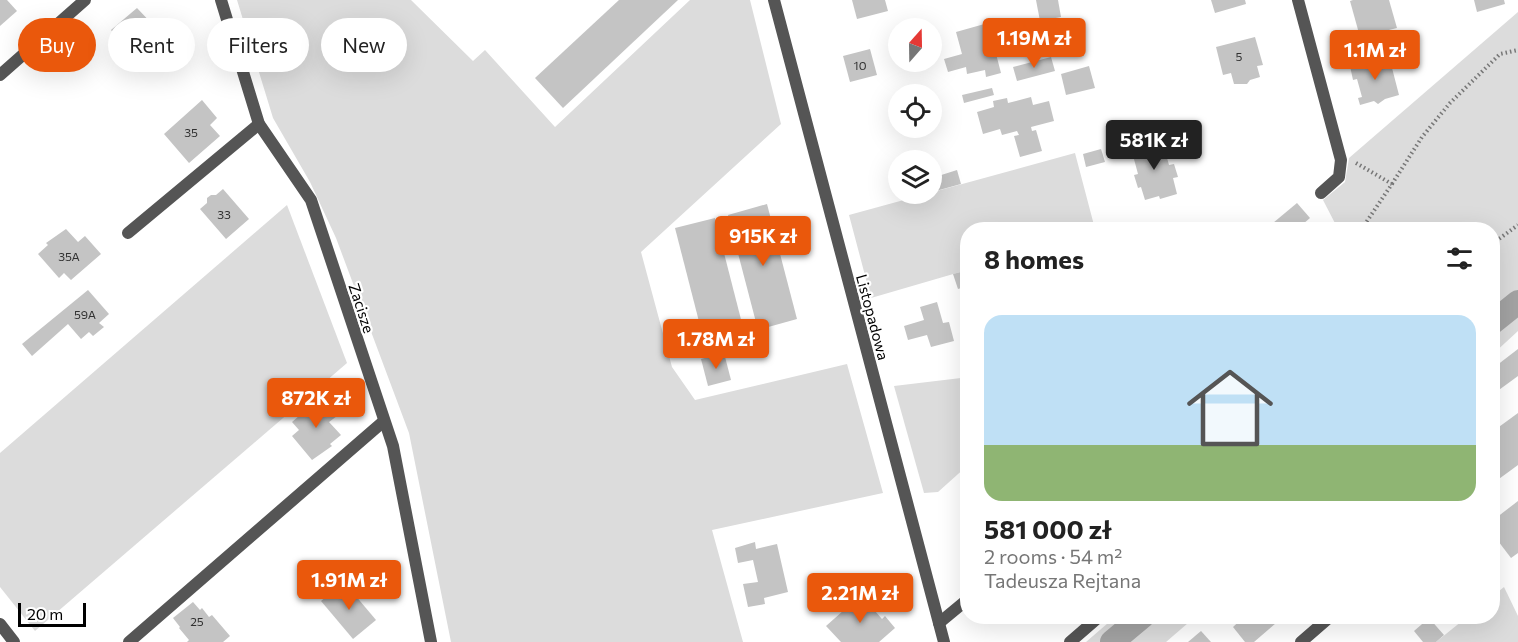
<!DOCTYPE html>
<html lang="en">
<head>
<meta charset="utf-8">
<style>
	:root { --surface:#fff; --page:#f2f2f2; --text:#222; --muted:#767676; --line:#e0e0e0; --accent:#ea580c }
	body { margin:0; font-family:Commissioner,sans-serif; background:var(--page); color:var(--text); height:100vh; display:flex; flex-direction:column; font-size:22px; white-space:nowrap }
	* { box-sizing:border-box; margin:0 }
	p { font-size:20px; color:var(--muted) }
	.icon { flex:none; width:33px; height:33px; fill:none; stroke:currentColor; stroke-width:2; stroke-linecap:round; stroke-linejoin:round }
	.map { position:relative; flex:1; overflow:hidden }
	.sheet { position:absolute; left:960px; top:222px; width:540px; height:402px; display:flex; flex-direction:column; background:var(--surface); border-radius:24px; box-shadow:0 6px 24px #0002 }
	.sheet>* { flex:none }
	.top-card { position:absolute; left:18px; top:18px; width:570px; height:54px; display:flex; gap:12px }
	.needle { width:39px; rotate:20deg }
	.buttons { position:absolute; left:888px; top:18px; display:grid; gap:12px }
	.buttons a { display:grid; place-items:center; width:54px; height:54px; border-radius:50%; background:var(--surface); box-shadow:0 6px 24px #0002; font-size:30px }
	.scale { position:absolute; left:18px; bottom:15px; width:68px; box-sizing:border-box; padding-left:6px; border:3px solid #000; border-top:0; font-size:16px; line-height:21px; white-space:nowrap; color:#000; -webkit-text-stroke:4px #fff; paint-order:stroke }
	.price { position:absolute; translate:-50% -51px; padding:0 14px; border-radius:6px; background:var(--accent); color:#fff; font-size:20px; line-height:39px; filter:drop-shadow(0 2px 3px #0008) }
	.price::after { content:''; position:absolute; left:50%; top:36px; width:18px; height:14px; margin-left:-9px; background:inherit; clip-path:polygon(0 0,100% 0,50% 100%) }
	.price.on { background:#222; color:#fff }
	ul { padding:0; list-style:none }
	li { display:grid; align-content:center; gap:12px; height:318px; padding:0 24px }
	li+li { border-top:2px solid var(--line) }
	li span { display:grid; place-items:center; height:186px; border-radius:18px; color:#555 }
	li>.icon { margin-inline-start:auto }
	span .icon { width:108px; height:108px; fill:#fffc; stroke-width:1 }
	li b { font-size:26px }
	h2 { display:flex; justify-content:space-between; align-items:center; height:72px; padding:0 24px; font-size:26px }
	.chip { padding:0 21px; border-radius:27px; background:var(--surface); box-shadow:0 6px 24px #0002; font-size:21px; line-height:54px }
	.chip.on { background:var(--accent); color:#fff }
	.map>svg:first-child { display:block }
	.green { fill:#dcdcdc }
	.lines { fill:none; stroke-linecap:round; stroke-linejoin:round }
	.canal { stroke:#a3a3a3; stroke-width:24 }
	.building { fill:#c4c4c4 }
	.path { stroke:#777; stroke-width:4; stroke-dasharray:1.5 3; stroke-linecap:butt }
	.lane { stroke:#555; stroke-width:12 }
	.street { stroke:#555; stroke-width:12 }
	.labels { text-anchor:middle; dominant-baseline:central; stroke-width:4.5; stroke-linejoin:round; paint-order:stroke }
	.number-label { font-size:12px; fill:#313131 }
	.street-label { font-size:15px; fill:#000; stroke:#fff }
</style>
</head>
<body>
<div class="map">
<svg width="1518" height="642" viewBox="0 0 1518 642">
	<rect width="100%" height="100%" fill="#fff"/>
	<g class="green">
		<path d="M237 0H411L473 61 485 50 555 127 690 0H750L781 124 641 252 672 367 695 400 847 364 883 493 712 530 743 642H451L409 433 336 238 310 182 273 118Z"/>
		<path d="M1518 12V331L1493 354 1492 230 1338 229 1323 200 1345 182 1349 158Z"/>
		<path d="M1075 153 1095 229 968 230 967 270 871 298 849 215Z"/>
		<path d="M287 205 347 363 35 631 0 587V453Z"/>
		<path d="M961 378H967V466L938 492 924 493 894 386Z"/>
		<path d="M1504 587 1518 616V642H1436L1467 617 1492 616 1493 596Z"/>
		<path d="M1115 617V616L1195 617 1166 642H1086Z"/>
	</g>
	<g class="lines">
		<g class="canal">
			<path d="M1492 323 1518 302"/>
			<path d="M1112 642 1143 616"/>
		</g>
	</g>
	<g class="building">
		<path d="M0 0H7L17 11 0 26Z"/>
		<path d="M619 0H678L563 108 535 78Z"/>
		<path d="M852 0H885L888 11 857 19Z"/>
		<path d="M1036 0H1058L1061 17 1040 21Z"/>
		<path d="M1211 0H1245L1246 4 1215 13Z"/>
		<path d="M1353 0H1389L1397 28 1360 37 1350 1Z"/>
		<path d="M1474 0H1504L1505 4 1477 12Z"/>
		<path d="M137 8 155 27 164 19 177 34 159 51 161 53 150 62 148 60 139 67 120 46 123 44 111 30Z"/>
		<path d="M988 23 1001 73 986 77 985 70 967 74 966 67 948 72 944 59 962 54 956 32Z"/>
		<path d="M1255 37 1263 65 1257 66 1260 77 1250 80 1247 84H1234L1231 73 1223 75 1216 47Z"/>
		<path d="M870 49 877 75 850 82 843 56Z"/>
		<path d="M1051 57 1055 71 1017 81 1013 67Z"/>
		<path d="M1385 57 1388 69 1392 68 1399 95 1385 99 1378 104 1374 101 1360 105 1358 98 1362 97 1357 79 1353 80 1350 66Z"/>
		<path d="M1089 66 1095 88 1066 95 1061 74Z"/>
		<path d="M992 88 994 95 964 103 962 95Z"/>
		<path d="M1031 97 1033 105 1049 101 1054 121 1031 127 1032 131 1036 130 1042 151 1020 157 1014 136 1019 135 1017 131 1002 135 1000 129 983 134 977 112 994 107 993 101 1007 98 1008 103Z"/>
		<path d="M202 100 217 118 210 125 220 136 189 163 164 134Z"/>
		<path d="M1162 140 1169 165 1174 164 1178 177 1173 178 1177 194 1160 199 1159 196 1145 200 1141 187 1138 188 1134 175 1138 174 1131 148Z"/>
		<path d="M1101 149 1105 162 1086 167 1083 154Z"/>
		<path d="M957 170 961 184 932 192V178Z"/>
		<path d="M223 189 249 219 226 239 200 209 207 203V198L211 195H216Z"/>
		<path d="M1297 203 1310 218 1296 230H1279L1273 223Z"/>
		<path d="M767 204 797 319 758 330 728 215Z"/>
		<path d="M715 218 745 335 705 345 675 228Z"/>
		<path d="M66 229 78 242 85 236 101 254 71 280 64 273 59 278 38 254 48 245 46 243Z"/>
		<path d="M968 270V286L958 289 953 274Z"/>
		<path d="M88 290 109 314 99 323 104 327 93 336 89 332 81 339 68 324 32 356 22 344Z"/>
		<path d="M937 302 943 323 949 322 954 341 931 347 927 335 908 340 904 326 924 320 920 307Z"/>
		<path d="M1518 349V376L1492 395V369Z"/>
		<path d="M724 353 731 380 708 386 701 359Z"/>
		<path d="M321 397 337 416 329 422 341 435 330 444 332 446 312 460 292 436 299 430 292 422Z"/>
		<path d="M1518 413V465L1492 484V432Z"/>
		<path d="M1518 501V553L1511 558 1492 533V521Z"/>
		<path d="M755 542 756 549 777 544 788 592 764 598 765 604 748 607 743 584 758 582 753 560 738 563 735 548Z"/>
		<path d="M344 582 376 620 353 639 321 601Z"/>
		<path d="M861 595 882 619 885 616 895 628 879 642H841L826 626Z"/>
		<path d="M193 602 200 610 202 608 209 617 212 615 230 636 223 642H187L189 640 179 628 180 627 173 618Z"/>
		<path d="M1245 616H1284L1254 642H1245L1233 627Z"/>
		<path d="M1429 618 1444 635 1436 642H1423L1414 631Z"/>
		<path d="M1201 631 1211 642H1188Z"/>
	</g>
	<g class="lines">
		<g class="path">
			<path d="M1356 163 1392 184 1361 230"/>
			<path d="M1392 184 1422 137 1450 103 1500 54 1518 50"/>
			<path d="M1492 244 1518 225"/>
		</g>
		<g class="lane">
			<path d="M128 233 259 124"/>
			<path d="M939 623 968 599"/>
			<path d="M129 642 384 421"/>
			<path d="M1070 642 1100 616"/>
			<path d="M1301 642 1331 616"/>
		</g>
		<g class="street">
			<path d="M221 0 259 124 311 200 393 446 431 642"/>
			<path d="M774 0 944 642"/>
			<path d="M1298 0 1341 160 1339 177 1321 193"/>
			<path d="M0 75 85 0"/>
			<path d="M0 624 14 642"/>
		</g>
	</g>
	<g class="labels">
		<g class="number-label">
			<text x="1239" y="56">5</text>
			<text x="860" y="65">10</text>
			<text x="191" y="132">35</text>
			<text x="224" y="214">33</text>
			<text x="69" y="256">35A</text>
			<text x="85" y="314">59A</text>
			<text x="197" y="621">25</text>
		</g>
		<g class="street-label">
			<text transform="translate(362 308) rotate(72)">Zacisze</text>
			<text transform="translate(873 317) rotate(75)">Listopadowa</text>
		</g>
	</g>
</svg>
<div class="buttons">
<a><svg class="needle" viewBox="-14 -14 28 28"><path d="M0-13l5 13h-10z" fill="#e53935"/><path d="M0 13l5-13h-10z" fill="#767676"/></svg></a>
<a><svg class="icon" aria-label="locate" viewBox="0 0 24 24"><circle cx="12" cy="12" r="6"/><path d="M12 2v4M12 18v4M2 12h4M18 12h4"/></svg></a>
<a><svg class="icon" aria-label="layers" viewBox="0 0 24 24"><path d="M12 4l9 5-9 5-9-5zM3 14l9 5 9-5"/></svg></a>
</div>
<div class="scale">20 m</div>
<b class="price" style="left:1034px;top:69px">1.19M zł</b>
<b class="price" style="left:1375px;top:81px">1.1M zł</b>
<b class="price on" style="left:1154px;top:171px">581K zł</b>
<b class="price" style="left:763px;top:267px">915K zł</b>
<b class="price" style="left:716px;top:370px">1.78M zł</b>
<b class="price" style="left:316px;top:429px">872K zł</b>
<b class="price" style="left:349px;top:611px">1.91M zł</b>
<b class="price" style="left:860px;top:624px">2.21M zł</b>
<div class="top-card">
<a class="chip on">Buy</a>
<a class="chip">Rent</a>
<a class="chip">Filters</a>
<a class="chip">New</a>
</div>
<section class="sheet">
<h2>8 homes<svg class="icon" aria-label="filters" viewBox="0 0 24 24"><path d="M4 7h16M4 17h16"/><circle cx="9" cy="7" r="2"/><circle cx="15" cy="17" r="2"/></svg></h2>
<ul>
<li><span style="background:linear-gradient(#bfe0f5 70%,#8fb573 0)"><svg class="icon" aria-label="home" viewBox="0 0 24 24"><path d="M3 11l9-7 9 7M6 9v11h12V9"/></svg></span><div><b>581 000 zł</b><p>2 rooms · 54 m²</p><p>Tadeusza Rejtana</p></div></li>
</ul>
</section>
</div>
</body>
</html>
